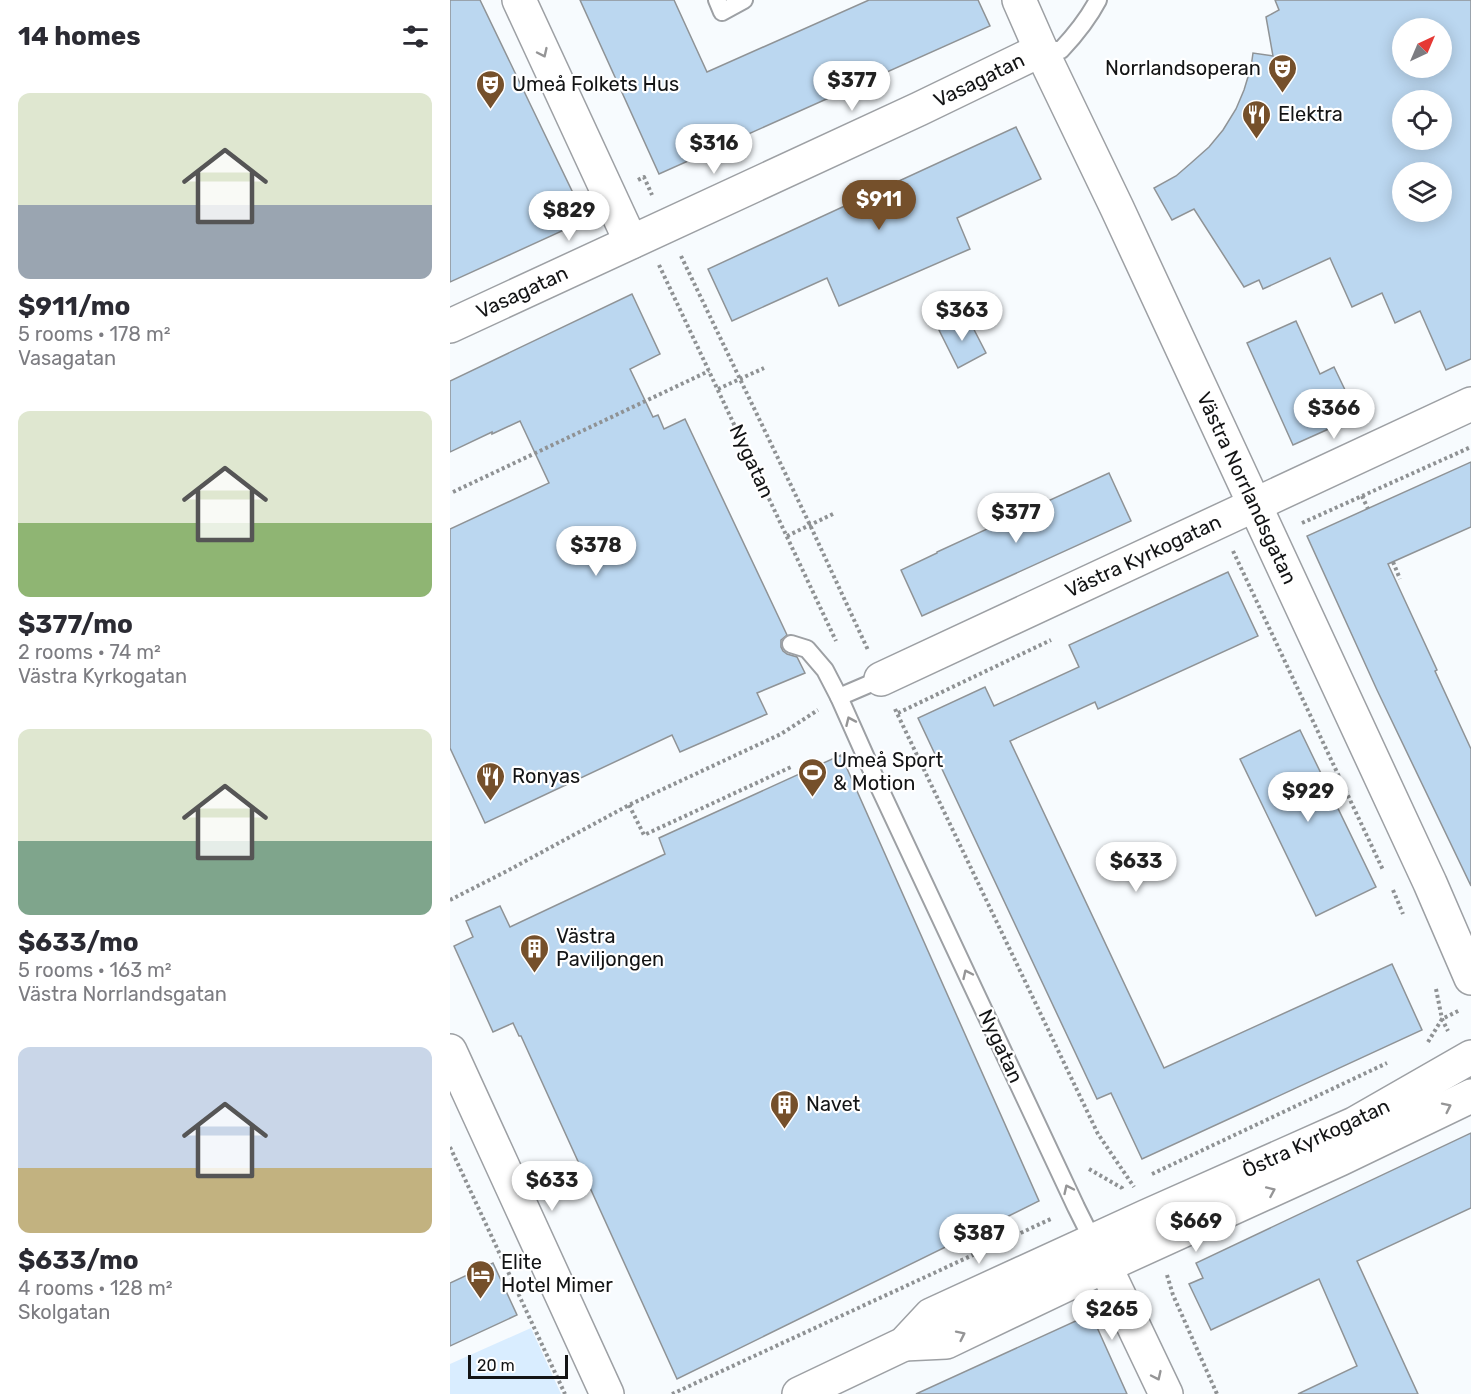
<!DOCTYPE html>
<html lang="en">
<head>
<meta charset="utf-8">
<style>
	:root { --surface:#fff; --page:#f2f2f3; --text:#2b2b33; --muted:#7c7c81; --accent:#75502b }
	body { margin:0; font-family:Rubik,sans-serif; background:var(--page); color:var(--text); height:100vh; display:flex; flex-direction:column; font-size:22px; white-space:nowrap }
	* { box-sizing:border-box; margin:0 }
	p { font-size:20px; color:var(--muted) }
	.icon { flex:none; width:33px; height:33px; fill:none; stroke:currentColor; stroke-width:2; stroke-linecap:round; stroke-linejoin:round }
	.map { position:relative; flex:1; overflow:hidden }
	.details { display:flex; flex-direction:column; background:var(--surface); width:450px }
	.details>* { flex:none }
	.needle { width:39px; rotate:44deg }
	.tools { position:absolute; left:942px; top:18px; display:grid; gap:12px }
	.tools a { display:grid; place-items:center; width:60px; height:60px; border-radius:50%; background:var(--surface); box-shadow:0 3px 15px #0003; font-size:30px }
	.scale { position:absolute; left:18px; bottom:15px; width:100px; box-sizing:border-box; padding-left:6px; border:3px solid #131415; border-top:0; font-size:16px; line-height:21px; white-space:nowrap; color:#131415; -webkit-text-stroke:4px #fff; paint-order:stroke }
	.price { position:absolute; translate:-50% -51px; padding:0 14px; border-radius:21px; background:#fff; color:#222; font-size:20px; line-height:39px; filter:drop-shadow(0 2px 3px #0008) }
	.price::after { content:''; position:absolute; left:50%; top:36px; width:18px; height:14px; margin-left:-9px; background:inherit; clip-path:polygon(0 0,100% 0,50% 100%) }
	.price.on { background:var(--accent); color:#fff }
	ul { padding:0; list-style:none }
	li { display:grid; align-content:center; gap:12px; height:318px; padding:0 18px }
	li span { display:grid; place-items:center; height:186px; border-radius:12px; color:#555 }
	li>.icon { margin-inline-start:auto }
	span .icon { width:108px; height:108px; fill:#fffc; stroke-width:1 }
	li b { font-size:26px }
	h2 { display:flex; justify-content:space-between; align-items:center; height:72px; padding:0 18px; font-size:26px }
	main { display:flex; flex:1; min-height:0 }
	.map>svg:first-child { display:block }
	.green { fill:#d9edff }
	.building { fill:#bbd7f0; stroke:#8f9396; stroke-width:1.5; fill-rule:evenodd }
	.lines { fill:none; stroke-linecap:round; stroke-linejoin:round }
	.service-casing { stroke:#9da0a4; stroke-width:20 }
	.minor-casing { stroke:#9da0a4; stroke-width:36 }
	.tertiary-casing { stroke:#9da0a4; stroke-width:36 }
	.path { stroke:#8f9294; stroke-width:4; stroke-dasharray:3 3; stroke-linecap:butt }
	.service { stroke:#fff; stroke-width:16 }
	.minor { stroke:#fff; stroke-width:33 }
	.tertiary { stroke:#fff; stroke-width:33 }
	.oneway { stroke:#959596 }
	.labels { text-anchor:middle; dominant-baseline:central; stroke-width:4.5; stroke-linejoin:round; paint-order:stroke }
	.poi-label { font-size:20px; fill:#131415; stroke:#fff; text-anchor:start }
	.street-label { font-size:20px; fill:#131415; stroke:#fff }
</style>
</head>
<body>
<main>
<section class="details">
<h2>14 homes<svg class="icon" aria-label="filters" viewBox="0 0 24 24"><path d="M4 7h16M4 17h16"/><circle cx="9" cy="7" r="2"/><circle cx="15" cy="17" r="2"/></svg></h2>
<ul>
<li><span style="background:linear-gradient(#dfe7d0 60%,#9aa5b1 0)"><svg class="icon" aria-label="home" viewBox="0 0 24 24"><path d="M3 11l9-7 9 7M6 9v11h12V9"/></svg></span><div><b>$911/mo</b><p>5 rooms · 178 m²</p><p>Vasagatan</p></div></li>
<li><span style="background:linear-gradient(#dfe7d0 60%,#8fb573 0)"><svg class="icon" aria-label="home" viewBox="0 0 24 24"><path d="M3 11l9-7 9 7M6 9v11h12V9"/></svg></span><div><b>$377/mo</b><p>2 rooms · 74 m²</p><p>Västra Kyrkogatan</p></div></li>
<li><span style="background:linear-gradient(#dfe7d0 60%,#7fa58c 0)"><svg class="icon" aria-label="home" viewBox="0 0 24 24"><path d="M3 11l9-7 9 7M6 9v11h12V9"/></svg></span><div><b>$633/mo</b><p>5 rooms · 163 m²</p><p>Västra Norrlandsgatan</p></div></li>
<li><span style="background:linear-gradient(#c9d6e8 65%,#c2b280 0)"><svg class="icon" aria-label="home" viewBox="0 0 24 24"><path d="M3 11l9-7 9 7M6 9v11h12V9"/></svg></span><div><b>$633/mo</b><p>4 rooms · 128 m²</p><p>Skolgatan</p></div></li>
</ul>
</section>
<div class="map">
<svg width="1021" height="1394" viewBox="0 0 1021 1394">
	<rect width="100%" height="100%" fill="#f7fbfe"/>
	<path class="green" d="M81 1328 111 1394H0V1364Z"/>
	<g class="building">
		<path d="M0 0H30L136 220 0 282Z"/>
		<path d="M130 0H224L257 72 419 0H528L540 26 209 174Z"/>
		<path d="M825 0H1021V359L996 370 970 311 945 323 932 293 902 307 880 258 813 289 809 280 794 287 744 209 722 220 704 188 726 176 741 163 759 147 773 130 786 109 794 90 801 67 803 53 823 56 816 17 829 10ZM952 28H992V68H952ZM952 100H992V140H952ZM952 172H992V212H952Z"/>
		<path d="M566 127 591 179 507 218 520 249 389 306 377 278 282 321 258 269Z"/>
		<path d="M182 294 210 354 180 369 203 417 208 415 214 429 235 419 337 635 331 640V647L333 651 337 654 347 657 355 673 307 693 317 714 230 752 222 735 35 823 0 748V529L99 483 70 421 42 434V432L0 452V381Z"/>
		<path d="M517 316 536 353 508 368 489 330Z"/>
		<path d="M846 321 870 374 884 367 897 394 882 400 892 423 843 445 797 343Z"/>
		<path d="M1021 462V527L938 564 987 670 985 671 1021 749V886L927 690 857 536Z"/>
		<path d="M659 473 681 521 472 616 451 570 487 553V552Z"/>
		<path d="M778 572 808 636 648 709 645 702 560 741 714 1068 942 964 972 1030 692 1159 661 1093 647 1099 468 718 535 687 544 706 629 667 619 645Z"/>
		<path d="M850 730 926 887 866 916 790 759Z"/>
		<path d="M391 755 589 1201 227 1379 71 1036H69L63 1023 43 1032 4 946 23 937 16 921 50 906 60 927 215 854 209 838Z"/>
		<path d="M1021 1133V1208L907 1261 968 1394H848L907 1366 869 1279 761 1330 739 1284 753 1278 746 1263Z"/>
		<path d="M43 1263 67 1315 0 1346V1283Z"/>
		<path d="M641 1314 677 1394H466Z"/>
	</g>
	<g class="lines">
		<defs>
			<g id="service">
				<path d="M267 0 272 12 294 0"/>
				<path d="M591 50H611C626 34 638 19 648 0"/>
				<path d="M341 644 357 649 375 670 389 697 430 789 626 1207 643 1241"/>
				<path d="M389 697 431 679"/>
			</g>
			<g id="minor">
				<path d="M69 0 181 242"/>
				<path d="M569 0 591 50 667 208 980 883 1021 978"/>
				<path d="M0 326 469 109 591 50"/>
				<path d="M431 679 1021 404"/>
				<path d="M0 1051 157 1394"/>
				<path d="M643 1241 716 1394"/>
			</g>
			<g id="tertiary">
				<path d="M454 1344 496 1342 655 1266 890 1159 1021 1096"/>
				<path d="M349 1394 454 1344 481 1315 697 1216 904 1124 1021 1057"/>
			</g>
		</defs>
		<use href="#service" class="service-casing"/>
		<use href="#minor" class="minor-casing"/>
		<use href="#tertiary" class="tertiary-casing"/>
		<g class="path">
			<path d="M188 180 194 177 202 195"/>
			<path d="M231 256 360 525 418 650"/>
			<path d="M209 265 386 641"/>
			<path d="M268 389 314 368"/>
			<path d="M3 492 259 371"/>
			<path d="M912 496 918 509"/>
			<path d="M852 523 1021 447"/>
			<path d="M337 536 385 513"/>
			<path d="M783 551 933 870"/>
			<path d="M943 562 950 579"/>
			<path d="M445 709 648 1134 684 1187"/>
			<path d="M448 713 601 640"/>
			<path d="M179 805 194 835 341 767"/>
			<path d="M943 890 953 914"/>
			<path d="M0 900 57 871 179 805 331 734 368 710"/>
			<path d="M986 989 992 1019 998 1031"/>
			<path d="M978 1042 992 1019 1010 1010"/>
			<path d="M0 1147 115 1394"/>
			<path d="M639 1169 672 1188 673 1190"/>
			<path d="M702 1174 937 1063"/>
			<path d="M717 1275 723 1295 767 1394"/>
			<path d="M222 1394 603 1218"/>
		</g>
		<use href="#service" class="service"/>
		<use href="#minor" class="minor"/>
		<use href="#tertiary" class="tertiary"/>
	</g>
	<defs><path id="oneway-chevron" d="M-2-3.5L2.5 0L-2 3.5" fill="none" stroke-width="1.6" stroke-linecap="round" stroke-linejoin="round" transform="scale(1.5)"/></defs>
	<g class="oneway">
		<use href="#oneway-chevron" transform="translate(93 53) rotate(65)"/>
		<use href="#oneway-chevron" transform="translate(400 721) rotate(-114)"/>
		<use href="#oneway-chevron" transform="translate(517 974) rotate(-115)"/>
		<use href="#oneway-chevron" transform="translate(997 1107) rotate(-26)"/>
		<use href="#oneway-chevron" transform="translate(618 1189) rotate(-115)"/>
		<use href="#oneway-chevron" transform="translate(821 1191) rotate(-24)"/>
		<use href="#oneway-chevron" transform="translate(511 1335) rotate(-26)"/>
		<use href="#oneway-chevron" transform="translate(707 1376) rotate(65)"/>
	</g>
	<defs>
		<symbol id="theatre-pin" viewBox="-11 -11 22 30"><path d="M0 17L-7.5 6A9.5 9.5 0 1 1 7.5 6Z" fill="#75502b" stroke="#fff"/><path d="M-5-5.5Q0-4 5-5.5V0Q5 5 0 6Q-5 5-5 0ZM-3.3-2.5H-1v1.5H-3.3ZM1-2.5H3.3v1.5H1ZM-2.8 1Q0 5.5 2.8 1Z" fill="#fff"/></symbol>
		<symbol id="restaurant-pin" viewBox="-11 -11 22 30"><path d="M0 17L-7.5 6A9.5 9.5 0 1 1 7.5 6Z" fill="#75502b" stroke="#fff"/><path d="M-5-6h1v4h1v-4h1v4h1v-4h1v5L-1.5 .5V6h-2V.5L-5-1ZM5-6V6H3V1.5H1.5Q1.5-4 5-6Z" fill="#fff"/></symbol>
		<symbol id="stadium-pin" viewBox="-11 -11 22 30"><path d="M0 17L-7.5 6A9.5 9.5 0 1 1 7.5 6Z" fill="#75502b" stroke="#fff"/><path d="M0-5a6.5 5 0 1 0 0 10a6.5 5 0 1 0 0-10ZM-3.5-1.8h7v3.6h-7Z" fill="#fff"/></symbol>
		<symbol id="building-pin" viewBox="-11 -11 22 30"><path d="M0 17L-7.5 6A9.5 9.5 0 1 1 7.5 6Z" fill="#75502b" stroke="#fff"/><path d="M-4-6H4V6H1V3H-1V6H-4ZM-2.5-4.3h1.7v1.8h-1.7ZM.8-4.3h1.7v1.8H.8ZM-2.5-1h1.7V.8h-1.7ZM.8-1h1.7V.8H.8Z" fill="#fff"/></symbol>
		<symbol id="hotel-pin" viewBox="-11 -11 22 30"><path d="M0 17L-7.5 6A9.5 9.5 0 1 1 7.5 6Z" fill="#75502b" stroke="#fff"/><path d="M-6-4.5h1.5V1H6V5H4.5V3h-9V5H-6ZM-4 0a1.8 1.8 0 1 1 3.6 0ZM.5 0V-2.5h3Q6-2.5 6 0Z" fill="#fff"/></symbol>
	</defs>
	<g fill-rule="evenodd">
		<use href="#theatre-pin" x="816" y="52" width="33" height="45"/>
		<use href="#theatre-pin" x="24" y="68" width="33" height="45"/>
		<use href="#restaurant-pin" x="790" y="98" width="33" height="45"/>
		<use href="#stadium-pin" x="346" y="756" width="33" height="45"/>
		<use href="#restaurant-pin" x="24" y="760" width="33" height="45"/>
		<use href="#building-pin" x="68" y="932" width="33" height="45"/>
		<use href="#building-pin" x="318" y="1088" width="33" height="45"/>
		<use href="#hotel-pin" x="14" y="1258" width="33" height="45"/>
	</g>
	<g class="labels">
		<g class="poi-label">
			<text x="811" y="68" text-anchor="end">Norrlandsoperan</text>
			<text x="62" y="84">Umeå Folkets Hus</text>
			<text x="828" y="114">Elektra</text>
			<text x="383" y="760">Umeå Sport<tspan x="383" dy="23">&amp; Motion</tspan></text>
			<text x="62" y="776">Ronyas</text>
			<text x="106" y="936">Västra<tspan x="106" dy="23">Paviljongen</tspan></text>
			<text x="356" y="1104">Navet</text>
			<text x="51" y="1262">Elite<tspan x="51" dy="23">Hotel Mimer</tspan></text>
		</g>
		<g class="street-label">
			<text transform="translate(529 80) rotate(-26)">Vasagatan</text>
			<text transform="translate(72 292) rotate(-25)">Vasagatan</text>
			<text transform="translate(302 461) rotate(65)">Nygatan</text>
			<text transform="translate(797 488) rotate(65)">Västra Norrlandsgatan</text>
			<text transform="translate(693 556) rotate(-25)">Västra Kyrkogatan</text>
			<text transform="translate(551 1046) rotate(65)">Nygatan</text>
			<text transform="translate(866 1138) rotate(-25)">Östra Kyrkogatan</text>
		</g>
	</g>
</svg>
<div class="tools">
<a><svg class="needle" viewBox="-14 -14 28 28"><path d="M0-13l5 13h-10z" fill="#e53935"/><path d="M0 13l5-13h-10z" fill="#7c7c81"/></svg></a>
<a><svg class="icon" aria-label="locate" viewBox="0 0 24 24"><circle cx="12" cy="12" r="6"/><path d="M12 2v4M12 18v4M2 12h4M18 12h4"/></svg></a>
<a><svg class="icon" aria-label="layers" viewBox="0 0 24 24"><path d="M12 4l9 5-9 5-9-5zM3 14l9 5 9-5"/></svg></a>
</div>
<div class="scale">20 m</div>
<b class="price" style="left:402px;top:112px">$377</b>
<b class="price" style="left:264px;top:175px">$316</b>
<b class="price on" style="left:429px;top:231px">$911</b>
<b class="price" style="left:119px;top:242px">$829</b>
<b class="price" style="left:512px;top:342px">$363</b>
<b class="price" style="left:884px;top:440px">$366</b>
<b class="price" style="left:566px;top:544px">$377</b>
<b class="price" style="left:146px;top:577px">$378</b>
<b class="price" style="left:858px;top:823px">$929</b>
<b class="price" style="left:686px;top:893px">$633</b>
<b class="price" style="left:102px;top:1212px">$633</b>
<b class="price" style="left:746px;top:1253px">$669</b>
<b class="price" style="left:529px;top:1265px">$387</b>
<b class="price" style="left:662px;top:1341px">$265</b>
</div>
</main>
</body>
</html>
